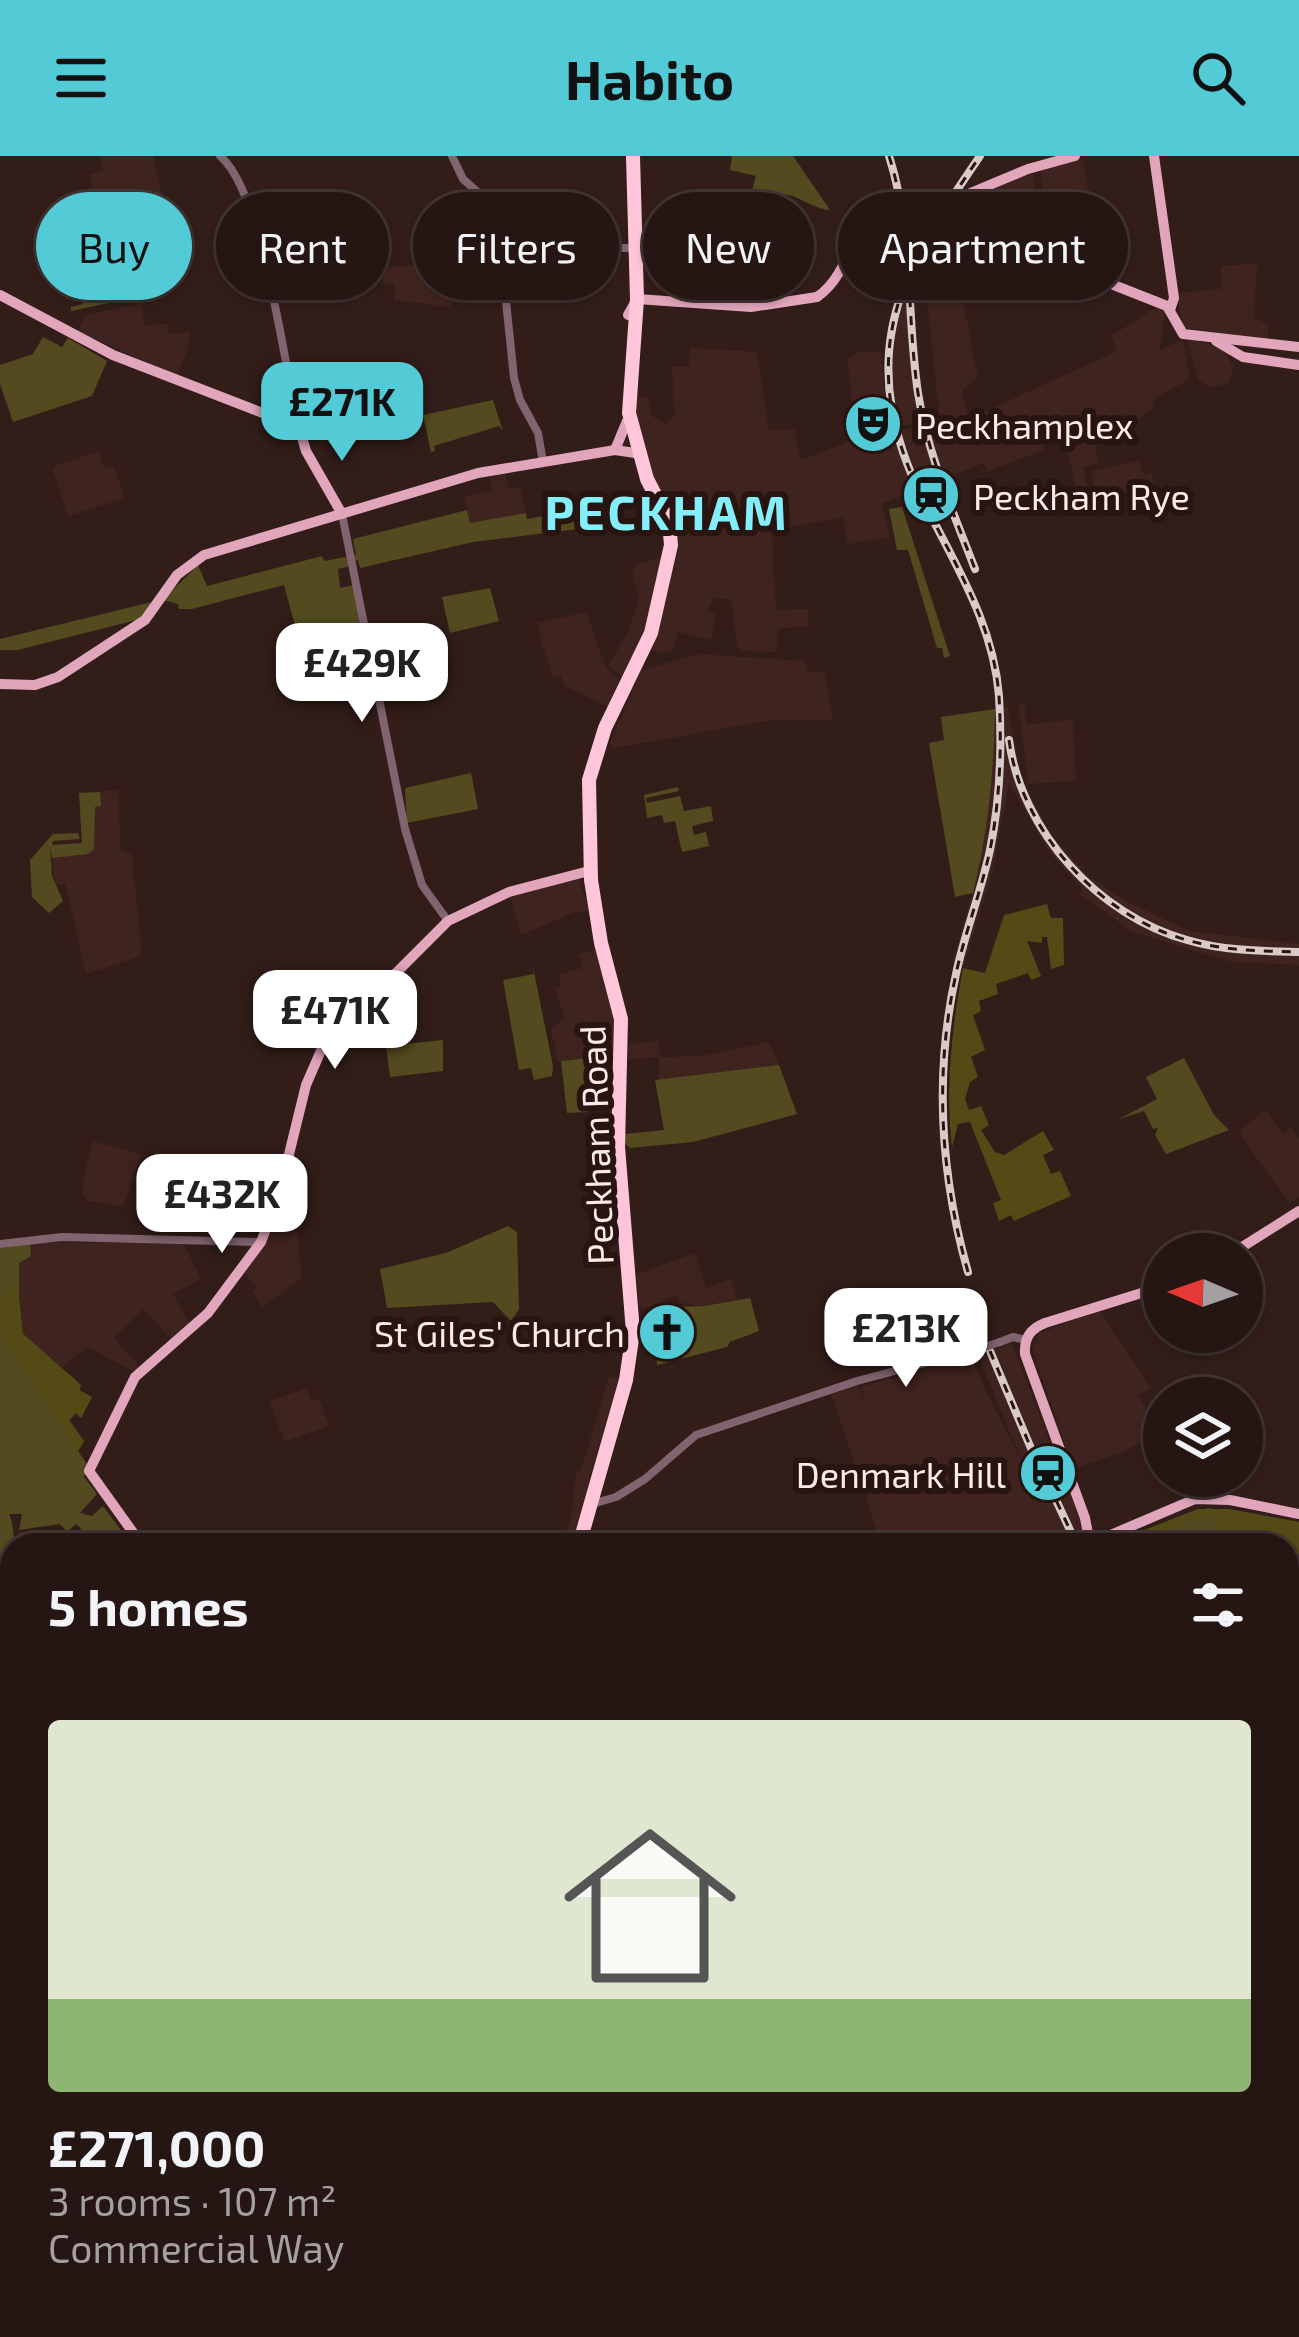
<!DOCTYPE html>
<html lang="en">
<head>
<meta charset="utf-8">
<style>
	:root { --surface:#261613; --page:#322321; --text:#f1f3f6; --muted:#a49fa0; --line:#423533; --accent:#52cbd7 }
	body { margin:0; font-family:"Exo 2",sans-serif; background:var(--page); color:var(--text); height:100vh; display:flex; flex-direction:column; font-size:45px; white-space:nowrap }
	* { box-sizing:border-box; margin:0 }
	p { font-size:39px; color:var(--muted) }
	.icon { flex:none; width:66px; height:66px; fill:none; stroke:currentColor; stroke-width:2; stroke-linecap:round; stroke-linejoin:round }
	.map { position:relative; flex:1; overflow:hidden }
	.details { position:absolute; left:0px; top:1377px; width:1299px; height:804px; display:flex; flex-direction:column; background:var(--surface); border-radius:36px 36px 0 0; box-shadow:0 3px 9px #0004,0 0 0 3px var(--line) }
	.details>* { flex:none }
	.banner { position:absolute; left:36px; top:36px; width:1227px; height:108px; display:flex; gap:24px }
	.needle { width:78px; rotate:272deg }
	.tools { position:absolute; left:1143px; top:1077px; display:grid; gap:24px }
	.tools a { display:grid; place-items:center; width:120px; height:120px; border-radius:50%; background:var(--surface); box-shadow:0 3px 9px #0004,0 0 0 3px var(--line); font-size:60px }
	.price { position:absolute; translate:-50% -102px; padding:0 27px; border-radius:24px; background:#fff; color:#222; font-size:39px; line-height:78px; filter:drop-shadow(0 3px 6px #0008) }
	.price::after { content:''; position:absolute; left:50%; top:72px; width:36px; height:27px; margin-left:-18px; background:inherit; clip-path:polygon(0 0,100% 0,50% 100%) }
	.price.selected { background:var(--accent); color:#111 }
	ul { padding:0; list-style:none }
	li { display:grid; align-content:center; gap:24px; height:636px; padding:0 48px }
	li+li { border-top:3px solid var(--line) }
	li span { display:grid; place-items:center; height:372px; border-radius:12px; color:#555 }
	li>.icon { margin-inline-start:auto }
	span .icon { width:216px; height:216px; fill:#fffc; stroke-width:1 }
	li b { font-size:51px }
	h2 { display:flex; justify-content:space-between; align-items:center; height:144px; padding:0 48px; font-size:51px }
	.tag { padding:0 42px; border-radius:54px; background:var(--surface); box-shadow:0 3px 9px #0004,0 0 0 3px var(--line); font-size:42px; line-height:108px }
	.tag.selected { background:var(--accent); color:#111 }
	header { display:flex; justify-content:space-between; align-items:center; height:156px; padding:0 48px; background:var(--accent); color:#111; font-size:54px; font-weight:700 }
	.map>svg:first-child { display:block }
	.built { fill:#3f231e }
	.green { fill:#534b1f }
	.forest { fill:#534a16 }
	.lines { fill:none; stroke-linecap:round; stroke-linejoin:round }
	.minor { stroke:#81646f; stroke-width:8 }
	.major { stroke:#e1a6bb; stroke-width:10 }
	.highway { stroke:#ffc5d9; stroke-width:14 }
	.rail-casing { stroke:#dacac7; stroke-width:8 }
	.rail { stroke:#281410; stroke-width:3; stroke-dasharray:9; stroke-linecap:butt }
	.minor-bridge { stroke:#81646f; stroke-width:8 }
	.labels { text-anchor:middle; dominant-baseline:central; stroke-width:12; stroke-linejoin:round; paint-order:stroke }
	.poi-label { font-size:36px; fill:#faebe8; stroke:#281410; text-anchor:start }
	.street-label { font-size:36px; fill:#faebe8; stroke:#281410 }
	.district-label { font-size:48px; font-weight:bold; letter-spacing:3px; fill:#84effa; stroke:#281410 }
</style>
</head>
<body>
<header><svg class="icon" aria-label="menu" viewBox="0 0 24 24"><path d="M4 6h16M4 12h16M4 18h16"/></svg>Habito<svg class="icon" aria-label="search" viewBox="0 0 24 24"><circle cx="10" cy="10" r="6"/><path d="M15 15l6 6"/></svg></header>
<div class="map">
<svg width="1299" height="2181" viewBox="0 0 1299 2181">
	<rect width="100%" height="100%" fill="#321d19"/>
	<g class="built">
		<path d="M100 0H153L162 39 99 54 89 19 103 14Z"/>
		<path d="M1083 3 1091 52 1048 62 1040 14Z"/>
		<path d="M1033 18 1047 112 1014 117 1016 129 957 130 954 97 938 98 937 68 960 42Z"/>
		<path d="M450 106 455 125 465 124V138L453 137 452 151 394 144V128L383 127 382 112Z"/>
		<path d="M1257 107 1254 161 1249 159 1268 168V183L1184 172 1176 137 1221 133V110Z"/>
		<path d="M906 129 921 266 897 271 891 224 895 172Z"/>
		<path d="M949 131 962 139 978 222 962 234 969 263 1117 195 1111 180 1160 149 1166 154 1159 194 1183 184 1190 223 1152 244 1154 251 1125 275 1094 283 1099 307 1083 311 1087 332 1076 335 1065 280 1043 289 1044 294 1015 305 988 315 984 307 882 348 890 381 848 388 843 362 772 374 776 454 808 453 809 470 778 473 777 496 741 495 737 491 731 444 715 441 706 456 715 457 712 484 678 476 673 495 658 497 650 493 673 403 677 359 674 351 655 333 632 242 648 241 652 260 666 268 674 259 672 211H689L690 192 757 196 769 274H795L801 304 856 283 847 202 860 196H881L889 276 940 267 926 135 937 144Z"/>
		<path d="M141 148 145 169 168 168 169 178 190 176V186L177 220 78 175 85 159Z"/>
		<path d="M1187 183 1213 189 1227 197 1233 212 1229 227 1211 231 1198 224Z"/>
		<path d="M100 295 104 312 114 310 125 342 68 360 52 311Z"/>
		<path d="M1140 305 1144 319 1152 317 1155 332 1096 343 1091 315Z"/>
		<path d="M505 316 509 333 520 331 526 357 470 367 464 340 492 335 489 318Z"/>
		<path d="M661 402 652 463 625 523 608 509 627 478 639 444 632 417 635 409Z"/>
		<path d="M586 456 606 511 619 524 608 551 563 529 561 520 553 521 542 489 537 467Z"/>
		<path d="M697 498 806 505 807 516H825L833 564H773L613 592 610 586 641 515Z"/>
		<path d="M1018 548H1025L1026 569 1073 563 1076 625 1028 628Z"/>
		<path d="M1008 551 1020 620 1051 679 1089 721 1130 747 1190 775 1299 788V809L1232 806 1133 776 1081 739V731L1050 697 1009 627 992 718 964 809 953 805 979 713 990 640 995 553Z"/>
		<path d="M118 634 121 694 132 697 142 800 86 818 65 728 55 729 51 689 82 687 79 637Z"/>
		<path d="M578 721 590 754 573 757 521 779 510 740Z"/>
		<path d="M596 794 613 848 616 901 557 905 551 872 565 863 554 832 561 829 558 819 582 812 579 798Z"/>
		<path d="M658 885 661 901 702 900 769 886 779 909 659 924V901L628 903V888Z"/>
		<path d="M1266 954 1283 978 1291 971 1299 982V1041L1289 1046 1244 985 1240 974Z"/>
		<path d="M92 985 141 998 124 1050 88 1045 81 1036Z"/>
		<path d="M272 1070 297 1072 302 1122 262 1151 252 1136 257 1132 243 1115Z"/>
		<path d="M183 1086 201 1123 173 1138 191 1169 172 1184 143 1153 114 1182 139 1210 133 1215 87 1191 62 1212 19 1174 17 1120 19 1107 29 1098 30 1087Z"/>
		<path d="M695 1097 706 1132 731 1123 737 1144 704 1150 681 1147 677 1139 643 1153 639 1150 637 1118Z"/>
		<path d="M1099 1154 1151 1232 1138 1239 1160 1277 1120 1297 1073 1313 1032 1192 1040 1177Z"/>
		<path d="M1012 1187 1083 1372 1081 1382 1070 1389H882L830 1234 857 1225 866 1254 861 1231 915 1216 913 1209 971 1196 984 1231 1036 1334 1043 1330 1034 1326 1019 1298 978 1200Z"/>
		<path d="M609 1220 619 1222 589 1324 581 1370 571 1389H564L562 1382 570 1367 576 1319 582 1312Z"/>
		<path d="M307 1232 312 1245 319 1243 329 1270 284 1286 270 1245Z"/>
	</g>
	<g class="green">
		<path d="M732 0H793L830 54C812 53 798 38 781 38 768 37 763 43 751 38L756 20 730 14Z"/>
		<path d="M150 86 154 104 122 112 127 138 166 131 165 135 71 155V151L83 148C78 122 92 110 116 104L117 94Z"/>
		<path d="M43 181 62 191 68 182 107 205 92 240 13 266 0 228V209L33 198Z"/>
		<path d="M493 244 503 275 499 270 434 290 435 295 431 296 423 259Z"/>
		<path d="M902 351 950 500 944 502 942 492H937L908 394H897L889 353Z"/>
		<path d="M586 352 589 366 584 367 585 372 473 386 360 412 358 404 351 406 350 410 338 413 340 432 354 429 361 474 300 488 284 429 192 453H179L178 448 163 444 198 409 207 430 322 400 324 405 356 399 353 383 467 354 470 367 526 357 527 363Z"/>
		<path d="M490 432 499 465 450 477 442 441Z"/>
		<path d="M152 446 140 463 18 494H0V483Z"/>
		<path d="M995 553C994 615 988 677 973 737L955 741 929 587 944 584 941 561Z"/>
		<path d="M471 617 478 653 407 667 405 632Z"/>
		<path d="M678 631 679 635 646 642 647 647 680 640 684 655 711 650 713 665 692 670 694 679 706 676 709 690 682 696 675 665 664 667 662 659 647 662 644 639Z"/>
		<path d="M100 636 101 650 95 651 94 693 88 698 52 702 50 690 52 720 63 745 49 757 32 741 30 704 53 678 78 677 80 683 53 685 52 689 82 687 79 637Z"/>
		<path d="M532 806 553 910 552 920 534 924 531 912 519 914 503 824 534 818Z"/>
		<path d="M443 884V915L390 921 386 890Z"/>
		<path d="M599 901 602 911 597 912 588 956 567 957 561 905Z"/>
		<path d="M1184 902 1214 959 1229 974 1166 998 1155 979 1158 972 1153 973 1144 955 1119 963 1157 943 1146 921Z"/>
		<path d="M779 909 797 958 693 986 630 992 624 987 625 978 664 974 655 924Z"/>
		<path d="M508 1070 517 1076 519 1153 511 1165 493 1146 387 1152 380 1113 446 1097Z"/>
		<path d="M30 1087 31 1100 19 1107V1174L81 1229 79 1234 92 1241 81 1262 76 1257 69 1264 84 1285 78 1295 87 1308 84 1321 97 1338 80 1357 92 1360 103 1350 132 1389 76 1387 81 1372 76 1368 67 1376 60 1368 19 1374 22 1358H9C21 1381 9 1470 10 1503H0V1092Z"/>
		<path d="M750 1142 759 1175 730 1186 727 1191 657 1209 656 1193H673L681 1188 679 1162 672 1151 704 1150Z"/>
		<path d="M1198 1353H1230L1299 1366V1619L1287 1616V1389H1106Z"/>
		<path d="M12 1989 11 2137 12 2147 0 2144V1996Z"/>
	</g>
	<g class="forest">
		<path d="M1047 748 1051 762H1063L1064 809 1051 813 1047 781H1042V787L1027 785 1041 820 1031 824 1028 817 996 828 998 838 979 845 981 855 973 859 985 894 971 901 978 921 970 926 965 943 969 954 981 950 989 969 981 974 995 996 1004 999 1043 975 1054 994 1043 999 1051 1018 1060 1015 1071 1040 1014 1065 1011 1059 999 1065 993 1047 1001 1044 970 966 958 968 952 991C945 930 952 872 963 812L985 817 1004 759Z"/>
		<path d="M13 1128 18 1129 23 1179 81 1229 79 1234 92 1241 81 1262 76 1257 69 1264 84 1285 78 1295 0 1178V1139L8 1141Z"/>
		<path d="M1208 1352 1299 1366V1426L1288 1433 1287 1389H1206L1207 1384 1220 1381 1218 1360 1209 1356 1166 1376 1153 1389 1142 1381H1124Z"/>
	</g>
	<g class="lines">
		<g class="minor">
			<path d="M220 0C264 37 283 208 299 269"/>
			<path d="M452 0 463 23 481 39 542 52 618 92H635"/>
			<path d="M502 58 501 97 514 222 520 244 538 277 543 306"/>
			<path d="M342 358 405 673 422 729 448 765"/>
			<path d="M0 1088 62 1081 258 1086"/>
			<path d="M1000 1186 1013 1181 1026 1184"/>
			<path d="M592 1348 616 1341 645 1323 696 1279 857 1225 985 1191"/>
			<path d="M1287 1813 1299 1804"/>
			<path d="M0 1834 12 1852"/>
			<path d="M286 2169 289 2181"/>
			<path d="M89 2181 125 2169"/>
			<path d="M814 2181 818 2169"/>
		</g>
		<g class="major">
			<path d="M1154 0 1174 142 1170 154"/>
			<path d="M937 68 942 115 957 130 977 133 1101 124 1167 150 1183 178 1299 191"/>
			<path d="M0 139 113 199 299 271 306 295 342 358"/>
			<path d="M628 159 637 143 751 151 817 141C832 131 849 106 848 88L896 73 937 68 968 38 1028 13 1075 0"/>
			<path d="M1216 185 1243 201 1299 209"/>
			<path d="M615 294 627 265"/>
			<path d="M0 528 35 529 58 521 145 464 177 419 204 399 478 317 615 294 635 297"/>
			<path d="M1231 1098 1299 1055"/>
			<path d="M1090 1388 1085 1362 1025 1198C1024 1182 1030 1173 1045 1167L1164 1130"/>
			<path d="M142 1389 89 1315 135 1221 208 1157 261 1086 279 1039 306 929 323 890 448 765 509 736 589 715"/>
			<path d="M1087 1389 1195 1343 1230 1344 1299 1358"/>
			<path d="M0 1513H12"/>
			<path d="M1287 1913 1299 1903"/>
			<path d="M1287 1990 1299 2011"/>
		</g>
		<g class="highway">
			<path d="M579 1389 626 1224 633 1176 618 991 621 863 601 787 591 724 589 624 605 572 651 477 671 389 669 366 647 323 629 257 637 143 633 0"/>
			<path d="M73 2181 82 2169"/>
		</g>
		<defs>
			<g id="rail">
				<path d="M889 0C914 78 906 158 918 237 928 300 953 355 975 413"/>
				<path d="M1009 584C1021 675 1099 760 1187 784 1224 795 1261 795 1299 796"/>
				<path d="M968 1116C940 1017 934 918 956 818 965 776 981 736 990 694 1000 645 1002 589 999 540 989 412 879 331 889 196 895 120 939 61 980 0"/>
				<path d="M990 1195 1041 1316"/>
				<path d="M1049 1329 1076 1387"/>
				<path d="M0 1573H12"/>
				<path d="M1287 1922 1299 1921"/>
				<path d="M1287 2017 1299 2044"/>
				<path d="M1287 2064 1299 2084"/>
			</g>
		</defs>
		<use href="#rail" class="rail-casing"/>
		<use href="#rail" class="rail"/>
		<path class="minor-bridge" d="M985 1191 1000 1186"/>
	</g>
	<defs>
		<symbol id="theatre-disc" viewBox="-11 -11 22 22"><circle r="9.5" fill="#52cbd7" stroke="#281410"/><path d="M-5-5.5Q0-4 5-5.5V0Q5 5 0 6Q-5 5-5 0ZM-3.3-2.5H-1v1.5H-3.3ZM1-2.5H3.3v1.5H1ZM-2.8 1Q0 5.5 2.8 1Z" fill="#111"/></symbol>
		<symbol id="station-disc" viewBox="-11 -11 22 22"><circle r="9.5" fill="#52cbd7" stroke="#281410"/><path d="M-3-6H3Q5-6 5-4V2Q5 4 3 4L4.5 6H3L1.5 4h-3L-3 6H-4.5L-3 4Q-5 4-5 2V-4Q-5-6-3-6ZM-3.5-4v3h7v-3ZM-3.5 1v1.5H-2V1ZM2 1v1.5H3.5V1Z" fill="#111"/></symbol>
		<symbol id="church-disc" viewBox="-11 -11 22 22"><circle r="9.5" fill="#52cbd7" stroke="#281410"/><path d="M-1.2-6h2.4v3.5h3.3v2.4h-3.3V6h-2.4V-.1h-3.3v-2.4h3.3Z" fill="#111"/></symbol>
	</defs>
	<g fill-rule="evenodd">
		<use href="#theatre-disc" x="840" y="235" width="66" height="66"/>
		<use href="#station-disc" x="898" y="306" width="66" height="66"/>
		<use href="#church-disc" x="634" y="1143" width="66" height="66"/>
		<use href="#station-disc" x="1015" y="1284" width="66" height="66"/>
	</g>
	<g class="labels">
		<g class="poi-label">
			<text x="915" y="268">Peckhamplex</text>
			<text x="973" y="339">Peckham Rye</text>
			<text x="625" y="1176" text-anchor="end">St Giles' Church</text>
			<text x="1006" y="1317" text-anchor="end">Denmark Hill</text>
		</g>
		<g class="street-label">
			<text transform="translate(595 989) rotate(-92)">Peckham Road</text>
		</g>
		<g class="district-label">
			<text x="667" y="355">PECKHAM</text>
		</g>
	</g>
</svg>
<div class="tools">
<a><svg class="needle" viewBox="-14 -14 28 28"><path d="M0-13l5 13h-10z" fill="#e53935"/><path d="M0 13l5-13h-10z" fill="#a49fa0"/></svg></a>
<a><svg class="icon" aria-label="layers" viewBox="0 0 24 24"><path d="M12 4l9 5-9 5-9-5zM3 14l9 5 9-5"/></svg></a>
</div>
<b class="price selected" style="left:342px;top:308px">£271K</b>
<b class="price" style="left:362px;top:569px">£429K</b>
<b class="price" style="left:335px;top:916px">£471K</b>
<b class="price" style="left:222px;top:1100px">£432K</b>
<b class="price" style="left:906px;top:1234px">£213K</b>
<div class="banner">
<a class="tag selected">Buy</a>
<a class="tag">Rent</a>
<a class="tag">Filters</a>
<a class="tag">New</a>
<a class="tag">Apartment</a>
</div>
<section class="details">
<h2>5 homes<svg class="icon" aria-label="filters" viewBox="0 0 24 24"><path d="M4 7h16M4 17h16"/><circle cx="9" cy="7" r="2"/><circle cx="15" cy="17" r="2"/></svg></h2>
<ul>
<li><span style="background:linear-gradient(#dfe7d0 75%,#8fb573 0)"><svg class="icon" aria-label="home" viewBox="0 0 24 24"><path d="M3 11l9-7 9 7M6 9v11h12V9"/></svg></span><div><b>£271,000</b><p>3 rooms · 107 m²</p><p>Commercial Way</p></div></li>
</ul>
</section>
</div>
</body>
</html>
